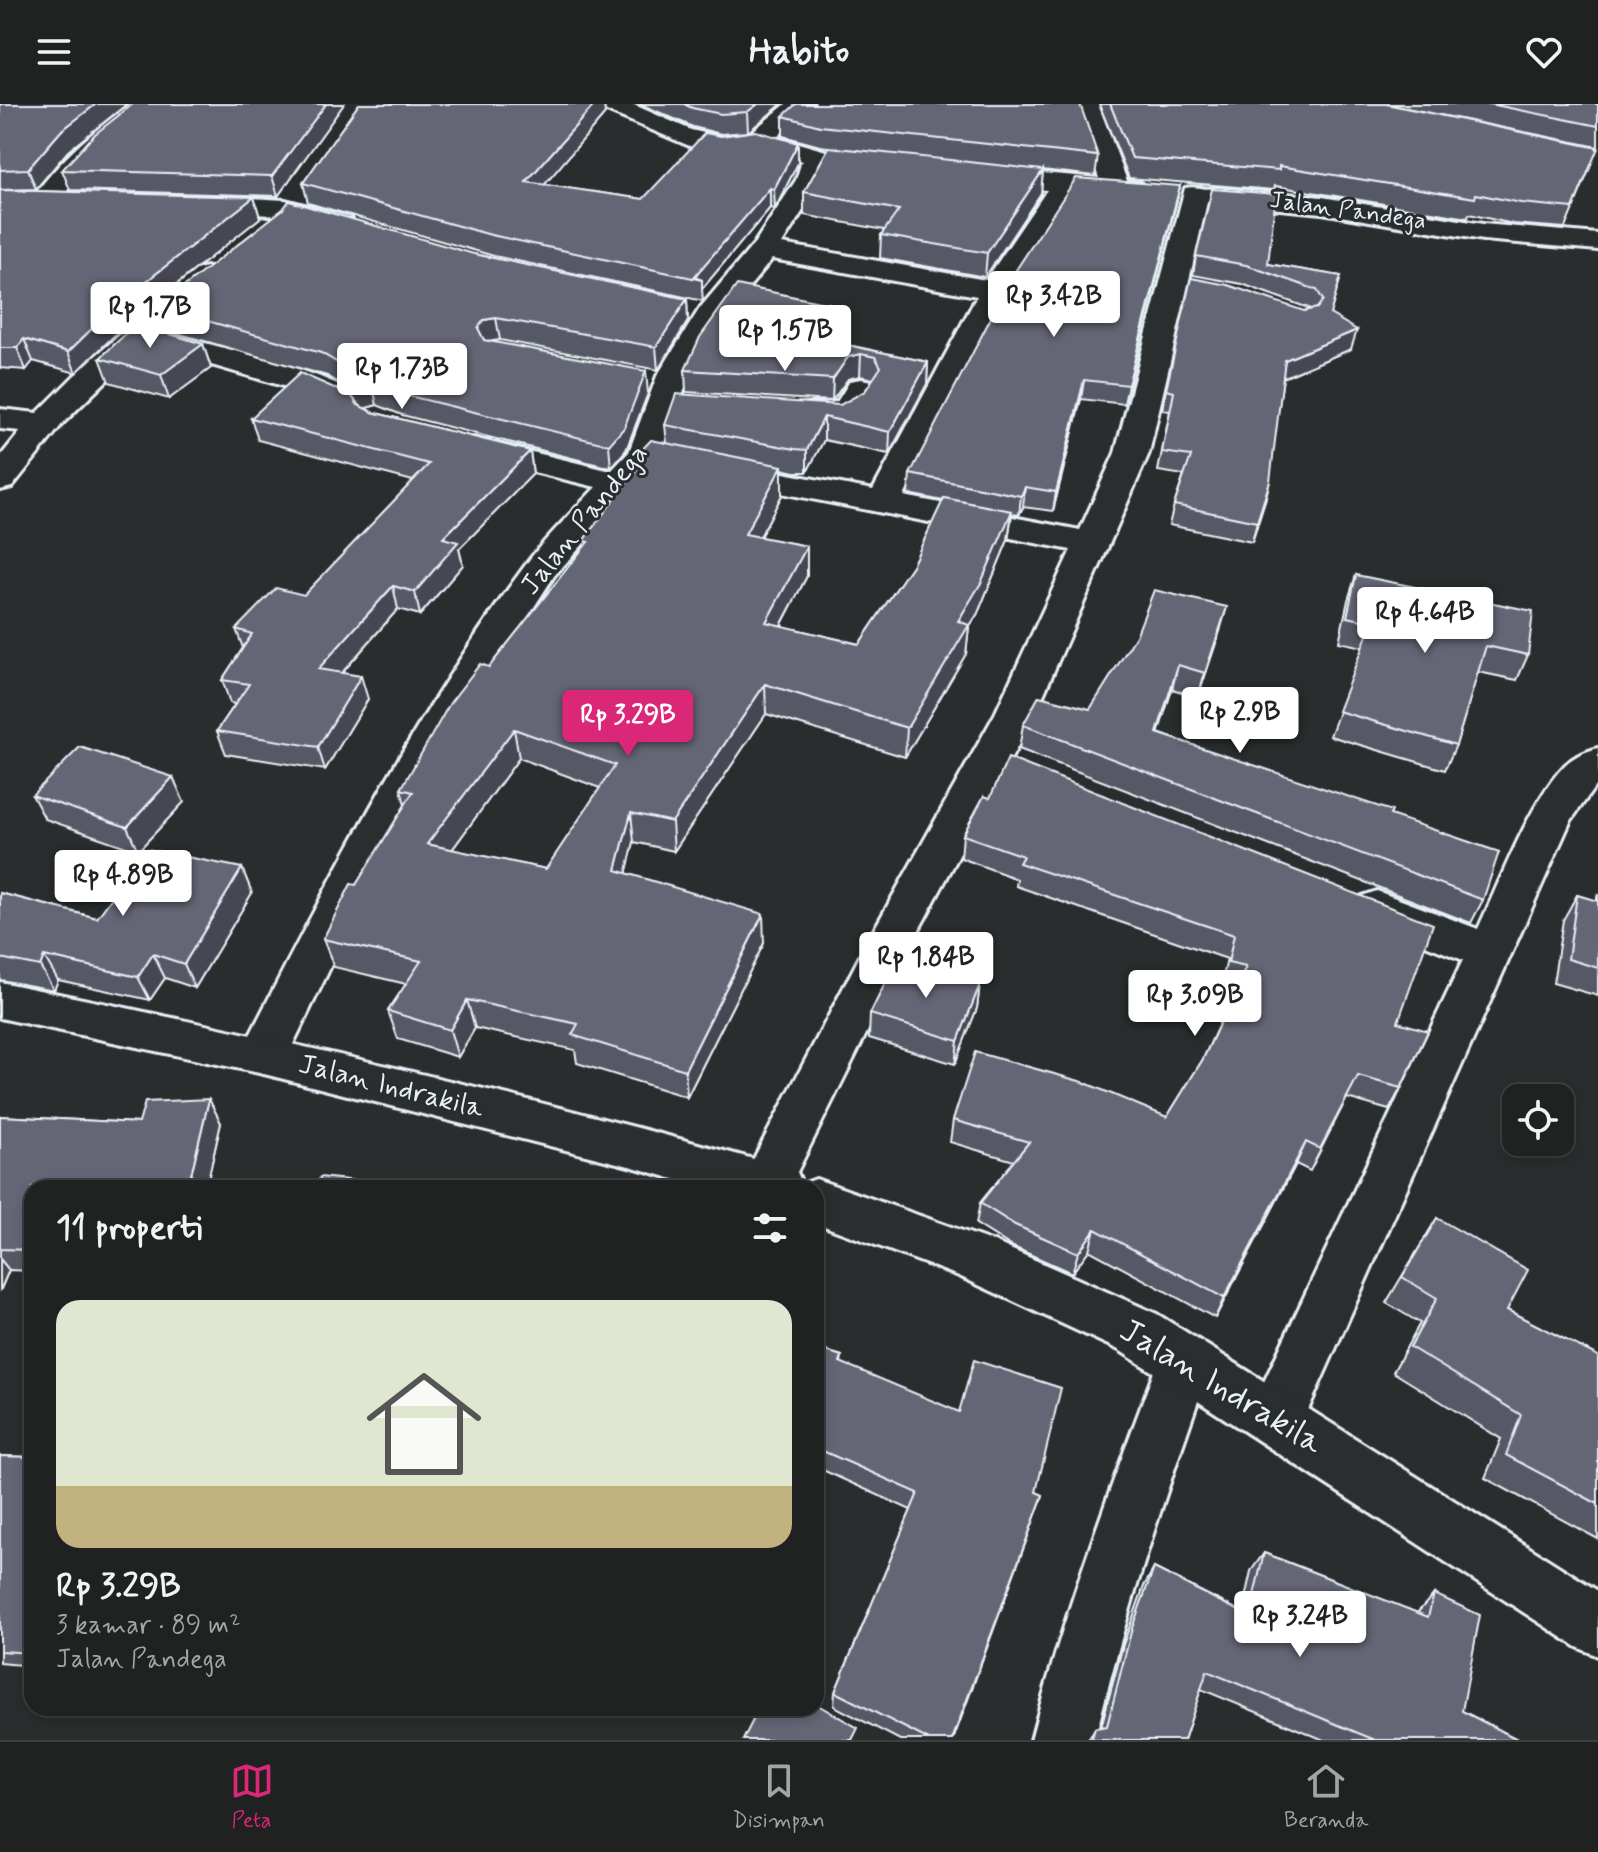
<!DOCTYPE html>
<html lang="id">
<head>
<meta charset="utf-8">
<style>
	:root { --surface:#202222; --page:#282a2a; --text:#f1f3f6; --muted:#a2a4a5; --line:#3d3f40; --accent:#db2777 }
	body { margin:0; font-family:Mynerve,sans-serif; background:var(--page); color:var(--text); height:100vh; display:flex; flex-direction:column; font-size:30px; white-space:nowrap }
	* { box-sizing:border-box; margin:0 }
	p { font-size:26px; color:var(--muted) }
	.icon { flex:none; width:44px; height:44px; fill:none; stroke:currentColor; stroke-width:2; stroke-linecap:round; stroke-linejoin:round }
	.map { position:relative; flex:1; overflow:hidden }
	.side { position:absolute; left:24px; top:1076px; width:800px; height:536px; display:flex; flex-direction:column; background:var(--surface); border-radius:24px; box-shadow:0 4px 12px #0003,0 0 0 2px var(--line) }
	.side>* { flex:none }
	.buttons { position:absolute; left:1502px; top:980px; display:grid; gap:16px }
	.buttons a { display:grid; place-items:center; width:72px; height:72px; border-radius:16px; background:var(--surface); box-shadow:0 4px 12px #0003,0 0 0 2px var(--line); font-size:40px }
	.price { position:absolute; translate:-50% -68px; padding:0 18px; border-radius:8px; background:#fff; color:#222; font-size:26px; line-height:52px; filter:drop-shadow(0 2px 4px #0008) }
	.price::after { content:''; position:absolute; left:50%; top:48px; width:24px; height:18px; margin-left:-12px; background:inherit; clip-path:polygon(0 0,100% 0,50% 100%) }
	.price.current { background:var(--accent); color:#fff }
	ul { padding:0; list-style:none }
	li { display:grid; align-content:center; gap:16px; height:424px; padding:0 32px }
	li span { display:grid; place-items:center; height:248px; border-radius:24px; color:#555 }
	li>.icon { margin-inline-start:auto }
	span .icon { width:144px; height:144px; fill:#fffc; stroke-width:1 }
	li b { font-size:34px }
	h2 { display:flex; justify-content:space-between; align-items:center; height:96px; padding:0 32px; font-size:34px }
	header { display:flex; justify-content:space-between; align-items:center; height:104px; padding:0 32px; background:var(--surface); font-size:36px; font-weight:700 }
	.menu { display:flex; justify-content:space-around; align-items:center; height:112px; border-top:2px solid var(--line); background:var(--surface); font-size:22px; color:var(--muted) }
	.menu a { display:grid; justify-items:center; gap:4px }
	.menu .current { color:var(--accent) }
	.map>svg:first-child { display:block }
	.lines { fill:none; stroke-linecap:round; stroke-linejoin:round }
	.minor-casing { stroke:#e8f1f8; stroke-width:6 }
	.tertiary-casing { stroke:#e8f1f8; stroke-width:6 }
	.minor { fill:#2a2d2e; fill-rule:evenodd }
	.tertiary { fill:#2a2d2e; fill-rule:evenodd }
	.wall { fill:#575865; stroke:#e8f1f8; stroke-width:2; fill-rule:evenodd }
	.shaded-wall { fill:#474752; stroke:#e8f1f8; stroke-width:2 }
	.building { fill:#656675; stroke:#e8f1f8; stroke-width:2; fill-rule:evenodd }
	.labels { text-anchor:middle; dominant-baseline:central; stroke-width:6; stroke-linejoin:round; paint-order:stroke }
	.far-street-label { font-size:24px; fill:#e8f1f8; stroke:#2a2d2e }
	.street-label { font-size:28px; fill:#e8f1f8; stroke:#2a2d2e }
	.near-street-label { font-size:34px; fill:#e8f1f8; stroke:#2a2d2e }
</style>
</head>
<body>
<header><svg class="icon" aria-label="menu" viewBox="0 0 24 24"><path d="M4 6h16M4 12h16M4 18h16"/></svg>Habito<svg class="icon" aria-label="heart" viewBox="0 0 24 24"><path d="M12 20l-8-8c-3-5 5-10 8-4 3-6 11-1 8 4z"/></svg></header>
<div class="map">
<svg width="1598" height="1636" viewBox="0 0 1598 1636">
	<rect width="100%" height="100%" fill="#2a2d2e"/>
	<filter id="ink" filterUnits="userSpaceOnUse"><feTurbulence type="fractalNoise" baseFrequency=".0125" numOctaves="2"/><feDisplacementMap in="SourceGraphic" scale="16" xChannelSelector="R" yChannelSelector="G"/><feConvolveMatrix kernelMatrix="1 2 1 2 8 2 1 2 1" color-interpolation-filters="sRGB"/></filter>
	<g filter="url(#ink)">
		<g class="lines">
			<defs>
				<g id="minor">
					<path d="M131 0H159L88 60 55 102H35L31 96C59 56 92 28 131 0Z"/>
					<path d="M599 0H632L691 26 721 33 739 34 748 31 786 0H813L777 33 826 47 830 53 822 76 782 140 986 176 1047 86 984 80 975 78 971 72 975 66 984 64 1099 74 1074 0H1098L1127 77 1141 79 1144 85 1141 91 1131 93 1073 88 1009 186 904 392 1080 426 1115 349 1185 84C1197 81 1204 87 1215 84L1322 93 1483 120 1598 130V146L1483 136 1322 109 1207 98 1149 349 1035 610 908 846 789 1084H743L741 1079 870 833 995 610 1071 446 725 378 713 375 708 368 713 361 725 358 873 386 977 192 772 155 724 214 689 272 661 351 633 386 554 472 456 624 386 748 281 965 264 970 247 965 240 951C326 781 413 613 527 459 547 432 573 408 596 383L462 351 458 344 462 337 474 334 611 367 629 348 657 272 700 204 754 140 796 76 802 57 758 44 721 49 692 43 602 5Z"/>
					<path d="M199 91 285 96 350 113 354 119 350 125 340 127 284 112 189 105 185 99 189 93Z"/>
					<path d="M206 163 216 166 220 172 216 178 159 227C197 238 344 270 363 297L358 304 347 307 336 304 307 289 143 241 63 319 12 383 0 386V353L21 327 0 325V305L37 309 85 261 196 166Z"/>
					<path d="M861 275 872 277 877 284 858 315 847 318 795 315 790 308 795 301 837 298 850 277Z"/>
					<path d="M1598 644V678L1570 718 1296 1333 1276 1341 1256 1333 1248 1314 1256 1295 1463 856 1362 816 1355 804 1362 792 1377 787 1478 825C1500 778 1530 697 1565 661 1574 652 1587 647 1598 644Z"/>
					<path d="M1185 1231 1204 1239 1212 1257C1168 1382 1125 1507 1095 1636H1031C1065 1506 1111 1382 1158 1257L1166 1239Z"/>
				</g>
				<path id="tertiary" d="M0 878C262 931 522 990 779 1062L797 1068 802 1080 816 1075 994 1138 1157 1210 1598 1487V1552L1577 1543 1119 1246 959 1172 816 1119V1084H704L633 1063 264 970 0 914Z"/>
			</defs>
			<use href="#minor" class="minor-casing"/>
			<use href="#tertiary" class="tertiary-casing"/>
			<use href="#minor" class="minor"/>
			<use href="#tertiary" class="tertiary"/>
		</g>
		<g class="wall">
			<path d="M0 0 68 47 36 85 0 86Z"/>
			<path d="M344 0 278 92 70 86 62 66Z"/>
			<path d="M359 0H604L605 10 544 81 643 95 798 59 775 105 770 104 702 185 703 197 494 152 308 99 303 79Z"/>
			<path d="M640 0H782L748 28 721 30 693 23Z"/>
			<path d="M1099 0H1386L1590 64 1565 124 1513 120 1469 110 1468 114 1275 82 1274 86 1129 74Z"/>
			<path d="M1387 0H1598V43Z"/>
			<path d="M783 12 1098 52 1095 72 1043 66 1041 89 985 173 880 154 881 131 884 126 804 111V88L829 43 820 42 783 32Z"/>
			<path d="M1180 82 1176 100 1124 300 1081 295 1053 407 1023 403 1019 411 1012 410 1008 436 978 509 969 523 966 550 905 653 766 610 674 747 634 738 626 769 764 839 687 993 577 959 575 946 475 924 458 953 398 935 388 907 406 880 334 863 323 835 405 701 401 685 489 563 584 444 583 437 637 365 636 352 667 339 665 321 840 301 865 287 873 275 860 272 848 275 832 297 686 288 685 266 829 221 819 235 928 258 927 280 889 350 824 336 807 368H795L782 365V391L760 433 807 442V472L781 522 859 540 913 460 943 397 908 390 910 370ZM519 654 600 684 546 765 452 746Z"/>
			<path d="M0 86 254 93 260 114 124 222 76 269 33 257 26 266 0 264Z"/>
			<path d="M474 150 687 195 688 217 658 266 500 236 492 237 648 289 626 346 611 364 402 311 377 301 365 304 372 308 530 347 533 370 459 445 463 461 420 511 398 505 342 569 368 595 325 666 226 650 217 627 235 600 230 599 222 576 243 544 236 525 304 491 413 377 258 336 251 314 349 285 327 272 166 226 158 203Z"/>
			<path d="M1196 152 1268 160 1341 172 1330 210 1351 245 1283 274 1265 397 1252 438 1169 421 1174 401 1184 371 1158 367 1170 307 1162 306 1166 286 1304 207 1311 205 1242 180 1193 171Z"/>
			<path d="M203 240 211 264 169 295 109 278 100 254Z"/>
			<path d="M1356 471 1528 551 1517 576 1478 568 1456 641 1445 666 1330 632 1363 543 1339 538 1348 496Z"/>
			<path d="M1220 527 1198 593 1172 585 1158 629 1390 711 1483 796 1471 819 1019 645 1023 621 1090 605Z"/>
			<path d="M32 691 184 698 138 747 45 715Z"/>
			<path d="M984 692 1398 918 1401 984 1389 1006 1347 994 1310 1067 1296 1060 1215 1214 1089 1146 1072 1169 1011 1142 976 1120 980 1099 1014 1057 950 1038 953 1016 1167 1013 1203 955 1235 885 1221 882 1227 855 1016 782 1017 775 961 754 963 731Z"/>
			<path d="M242 764 252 789 195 884 165 874 150 896 58 876 54 886 0 876V789L97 814Z"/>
			<path d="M1598 790V892L1553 879 1563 816 1577 791 1596 797Z"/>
			<path d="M980 880 977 904 955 960 869 934 870 910Z"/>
			<path d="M0 1012 139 1019H221L208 1076 317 1083H387L32 1084V1167L9 1166 0 1187Z"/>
			<path d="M1437 1114 1507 1206 1598 1252V1435L1485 1374 1501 1335 1393 1268 1420 1219 1386 1199Z"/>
			<path d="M816 1244 842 1252 841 1259 1036 1388 1043 1391 953 1636H900L834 1602 835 1588 911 1406 816 1363Z"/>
			<path d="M0 1352 32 1353V1562L0 1559Z"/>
			<path d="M1264 1449 1417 1509 1434 1490 1462 1607 1519 1636H1324L1201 1585 1184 1636H1088L1095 1624 1101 1623 1123 1541 1144 1482 1154 1464 1242 1508 1251 1467Z"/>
		</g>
		<g class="shaded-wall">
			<path d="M96 0H127L68 47 36 85 28 65 61 27Z"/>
			<path d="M326 0H344L278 92 272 72Z"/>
			<path d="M595 0H604L605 10 529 99 526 78Z"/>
			<path d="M758 0H782L748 28 747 8Z"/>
			<path d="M798 39V59L775 105 774 85Z"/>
			<path d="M1043 66 1041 89 985 173 987 149Z"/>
			<path d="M1180 82 1176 100 1124 300 1128 281Z"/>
			<path d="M770 84V104L702 185V176L694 173Z"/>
			<path d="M254 93 260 114 124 222 76 269 68 248 116 201Z"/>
			<path d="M687 195 688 217 658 266 656 243Z"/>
			<path d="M829 200V221L805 254V232Z"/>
			<path d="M496 214 500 236 487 238 481 247 478 224 484 216Z"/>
			<path d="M1357 226 1351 245 1280 275 1285 256Z"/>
			<path d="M24 235 33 257 26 266 17 244Z"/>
			<path d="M203 240 211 264 169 295 161 271Z"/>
			<path d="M861 250 860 272 848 275 832 297 833 275 848 253Z"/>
			<path d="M928 258 927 280 889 350 890 328Z"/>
			<path d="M646 267 648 289 626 346 611 364 609 341Z"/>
			<path d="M1084 276 1081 295 1053 407 1056 388Z"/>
			<path d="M372 279 377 301 363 305 352 293 357 283Z"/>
			<path d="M824 313V336L807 368V346Z"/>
			<path d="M530 347 533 370 459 445 463 461 420 511 415 488 443 434Z"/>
			<path d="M782 362V391L746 459 745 430Z"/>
			<path d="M1270 377 1265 397 1252 438 1257 418Z"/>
			<path d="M1025 383 1023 403 1019 411 1021 392Z"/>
			<path d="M1012 407 1008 436 978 509 969 523 966 550 905 653 907 624Z"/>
			<path d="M807 442V472L767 548 766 518Z"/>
			<path d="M393 482 398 505 325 588 318 565Z"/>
			<path d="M1227 503 1220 527 1198 593 1205 569Z"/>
			<path d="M1178 561 1172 585 1151 653 1157 629Z"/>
			<path d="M361 572 368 595 325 666 318 643Z"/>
			<path d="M765 580 766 610 674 747 672 718Z"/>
			<path d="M514 625 519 654 435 769 427 740Z"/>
			<path d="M173 673 184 698 138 747 127 723Z"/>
			<path d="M631 709 634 738 620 795 616 766Z"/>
			<path d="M242 764 252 789 195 884 184 860Z"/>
			<path d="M763 810 764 839 687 993 685 966Z"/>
			<path d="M153 850 165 874 150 896 138 873Z"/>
			<path d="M44 852 58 876 54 886 40 862Z"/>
			<path d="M980 880 977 904 955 960 958 937Z"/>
			<path d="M467 896 475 924 458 953 450 926Z"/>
			<path d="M209 995 221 1019 206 1084 190 1075Z"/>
			<path d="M1306 1038 1296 1060 1215 1214 1224 1194Z"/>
			<path d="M1095 1125 1089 1146 1072 1169 1078 1149Z"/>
			<path d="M0 1155 9 1166 0 1187Z"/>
			<path d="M1043 1391 953 1636H952Z"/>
		</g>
		<g class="building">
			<path d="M0 0H96L61 27 28 65 0 66Z"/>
			<path d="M133 0H326L272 72 62 66 95 30Z"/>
			<path d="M359 0H595L526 78 643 95 705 29 721 32 756 27 798 39 774 85 770 84 694 173 702 176 491 131 303 79Z"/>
			<path d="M684 0H758L747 8 721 10 692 4Z"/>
			<path d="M796 0H1080L1098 52 820 22 783 12Z"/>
			<path d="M1110 0H1386L1598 44 1573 104 1521 99 1476 90 1475 94 1279 62V66L1132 54Z"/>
			<path d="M1490 0H1598V22Z"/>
			<path d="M829 43 1043 66 987 149 881 131 899 106 804 88Z"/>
			<path d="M1076 74 1180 82 1128 281 1084 276 1056 388 1025 383 1021 392 910 370 1014 169Z"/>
			<path d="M1212 85 1276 90 1268 160 1341 172 1330 210 1357 226 1285 256 1270 377 1257 418 1174 401 1191 352 1162 348 1174 288 1166 286 1191 174 1228 181 1304 207 1317 204 1323 196 1317 186 1246 161 1196 152Z"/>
			<path d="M0 86 254 93 116 201 68 248 24 235 17 244H0Z"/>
			<path d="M289 97 474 150 687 195 656 243 496 214 484 216 478 224 484 236 646 267 624 324 609 341 397 289 372 279 357 283 352 293 358 301 372 308 530 347 443 434 458 438 415 488 393 482 318 565 361 572 318 643 217 627 249 580 222 576 252 530 236 525 276 484 304 491 429 360 251 314 300 269 341 287 355 283 360 272 321 249 158 203 283 105Z"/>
			<path d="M737 181 829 200 805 232 928 258 890 328 824 313 807 346 795 345 665 321 676 290 840 301 865 287 881 263 875 253 861 250 848 253 833 275 685 266 700 233Z"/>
			<path d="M136 220 203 240 161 271 100 254Z"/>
			<path d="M651 336 782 362 745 430 807 442 766 518 859 540 913 460 944 394 1012 407 981 479 958 517 969 521 907 624 765 580 672 718 631 709 616 766 763 810 685 966 572 931 578 920 467 896 450 926 388 907 421 857 323 835 351 780 356 781 413 688 401 685 450 599 480 560 489 563 588 438 583 437 645 354 636 352ZM514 625 615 661 546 765 427 740Z"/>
			<path d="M1356 471 1533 507 1528 551 1486 542 1456 641 1338 607 1372 518 1347 513Z"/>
			<path d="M1154 486 1227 503 1205 569 1178 561 1157 629 1392 707 1390 711 1499 748 1483 796 1023 621 1039 592 1090 605 1136 532Z"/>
			<path d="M80 643 173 673 127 723 32 691Z"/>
			<path d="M1008 654 1433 820 1398 918 1428 927 1401 984 1358 972 1320 1045 1306 1038 1224 1194 1095 1125 1078 1149 1015 1121 980 1099 1029 1038 953 1016 975 948 1083 978 1167 1013 1203 955 1246 863 1228 859 1234 831 1019 759 1023 752 963 731 984 692 990 694Z"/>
			<path d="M147 745 242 764 184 860 153 850 138 873 44 852 40 862 0 854V789L97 814Z"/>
			<path d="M1577 791 1598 797V864L1568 855Z"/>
			<path d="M897 855 980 880 958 937 870 910Z"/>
			<path d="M209 995 190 1075 317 1083 320 1073 386 1080V1083L397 1084H32V1146L0 1145V1012L139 1019 145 998Z"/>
			<path d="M1437 1114 1528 1166 1507 1206 1598 1252V1400L1506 1351 1521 1311 1410 1243 1437 1194 1402 1173Z"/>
			<path d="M816 1244 842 1252 840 1258 959 1308 974 1256 1061 1284 1036 1388 1043 1391 952 1636H929L835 1588 918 1389 816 1344Z"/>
			<path d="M0 1352 32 1353V1390L29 1398H32V1549L0 1547Z"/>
			<path d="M1264 1449 1428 1513 1434 1490 1480 1511 1462 1607 1519 1636H1375L1207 1567 1184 1636H1095L1092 1634 1095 1624 1107 1622 1132 1524 1154 1464 1249 1512Z"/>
			<path d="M816 1600 858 1624 852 1636H743L759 1604H816Z"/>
		</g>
	</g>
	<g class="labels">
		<g class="far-street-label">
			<text transform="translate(1348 107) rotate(8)">Jalan Pandega</text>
		</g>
		<g class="street-label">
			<text transform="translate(585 416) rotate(-51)">Jalan Pandega</text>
			<text transform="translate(391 983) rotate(14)">Jalan Indrakila</text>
		</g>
		<g class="near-street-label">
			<text transform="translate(1221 1283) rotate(31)">Jalan Indrakila</text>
		</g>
	</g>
</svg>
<div class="buttons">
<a><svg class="icon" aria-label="locate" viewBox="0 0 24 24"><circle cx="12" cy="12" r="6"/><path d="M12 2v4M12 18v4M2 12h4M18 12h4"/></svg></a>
</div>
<b class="price" style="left:1054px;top:235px">Rp 3.42B</b>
<b class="price" style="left:150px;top:246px">Rp 1.7B</b>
<b class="price" style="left:785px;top:269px">Rp 1.57B</b>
<b class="price" style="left:402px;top:307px">Rp 1.73B</b>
<b class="price" style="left:1425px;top:551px">Rp 4.64B</b>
<b class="price" style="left:1240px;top:651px">Rp 2.9B</b>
<b class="price current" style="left:628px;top:654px">Rp 3.29B</b>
<b class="price" style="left:123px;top:814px">Rp 4.89B</b>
<b class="price" style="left:926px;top:896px">Rp 1.84B</b>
<b class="price" style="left:1195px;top:934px">Rp 3.09B</b>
<b class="price" style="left:1300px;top:1555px">Rp 3.24B</b>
<section class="side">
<h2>11 properti<svg class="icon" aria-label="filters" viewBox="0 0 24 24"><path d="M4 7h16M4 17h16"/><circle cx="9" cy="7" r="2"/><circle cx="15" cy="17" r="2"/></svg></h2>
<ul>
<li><span style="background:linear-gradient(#dfe7d0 75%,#c2b280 0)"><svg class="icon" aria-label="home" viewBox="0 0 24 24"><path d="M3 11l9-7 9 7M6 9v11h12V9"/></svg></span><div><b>Rp 3.29B</b><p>3 kamar · 89 m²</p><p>Jalan Pandega</p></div></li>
</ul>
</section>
</div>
<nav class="menu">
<a class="current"><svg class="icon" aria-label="map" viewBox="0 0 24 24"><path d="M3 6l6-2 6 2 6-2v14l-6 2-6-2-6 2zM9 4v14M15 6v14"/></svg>Peta</a>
<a><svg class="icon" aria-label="saved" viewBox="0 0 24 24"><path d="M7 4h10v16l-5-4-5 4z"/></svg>Disimpan</a>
<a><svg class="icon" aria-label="home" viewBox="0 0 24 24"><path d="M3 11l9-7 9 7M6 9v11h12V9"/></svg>Beranda</a>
</nav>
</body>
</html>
